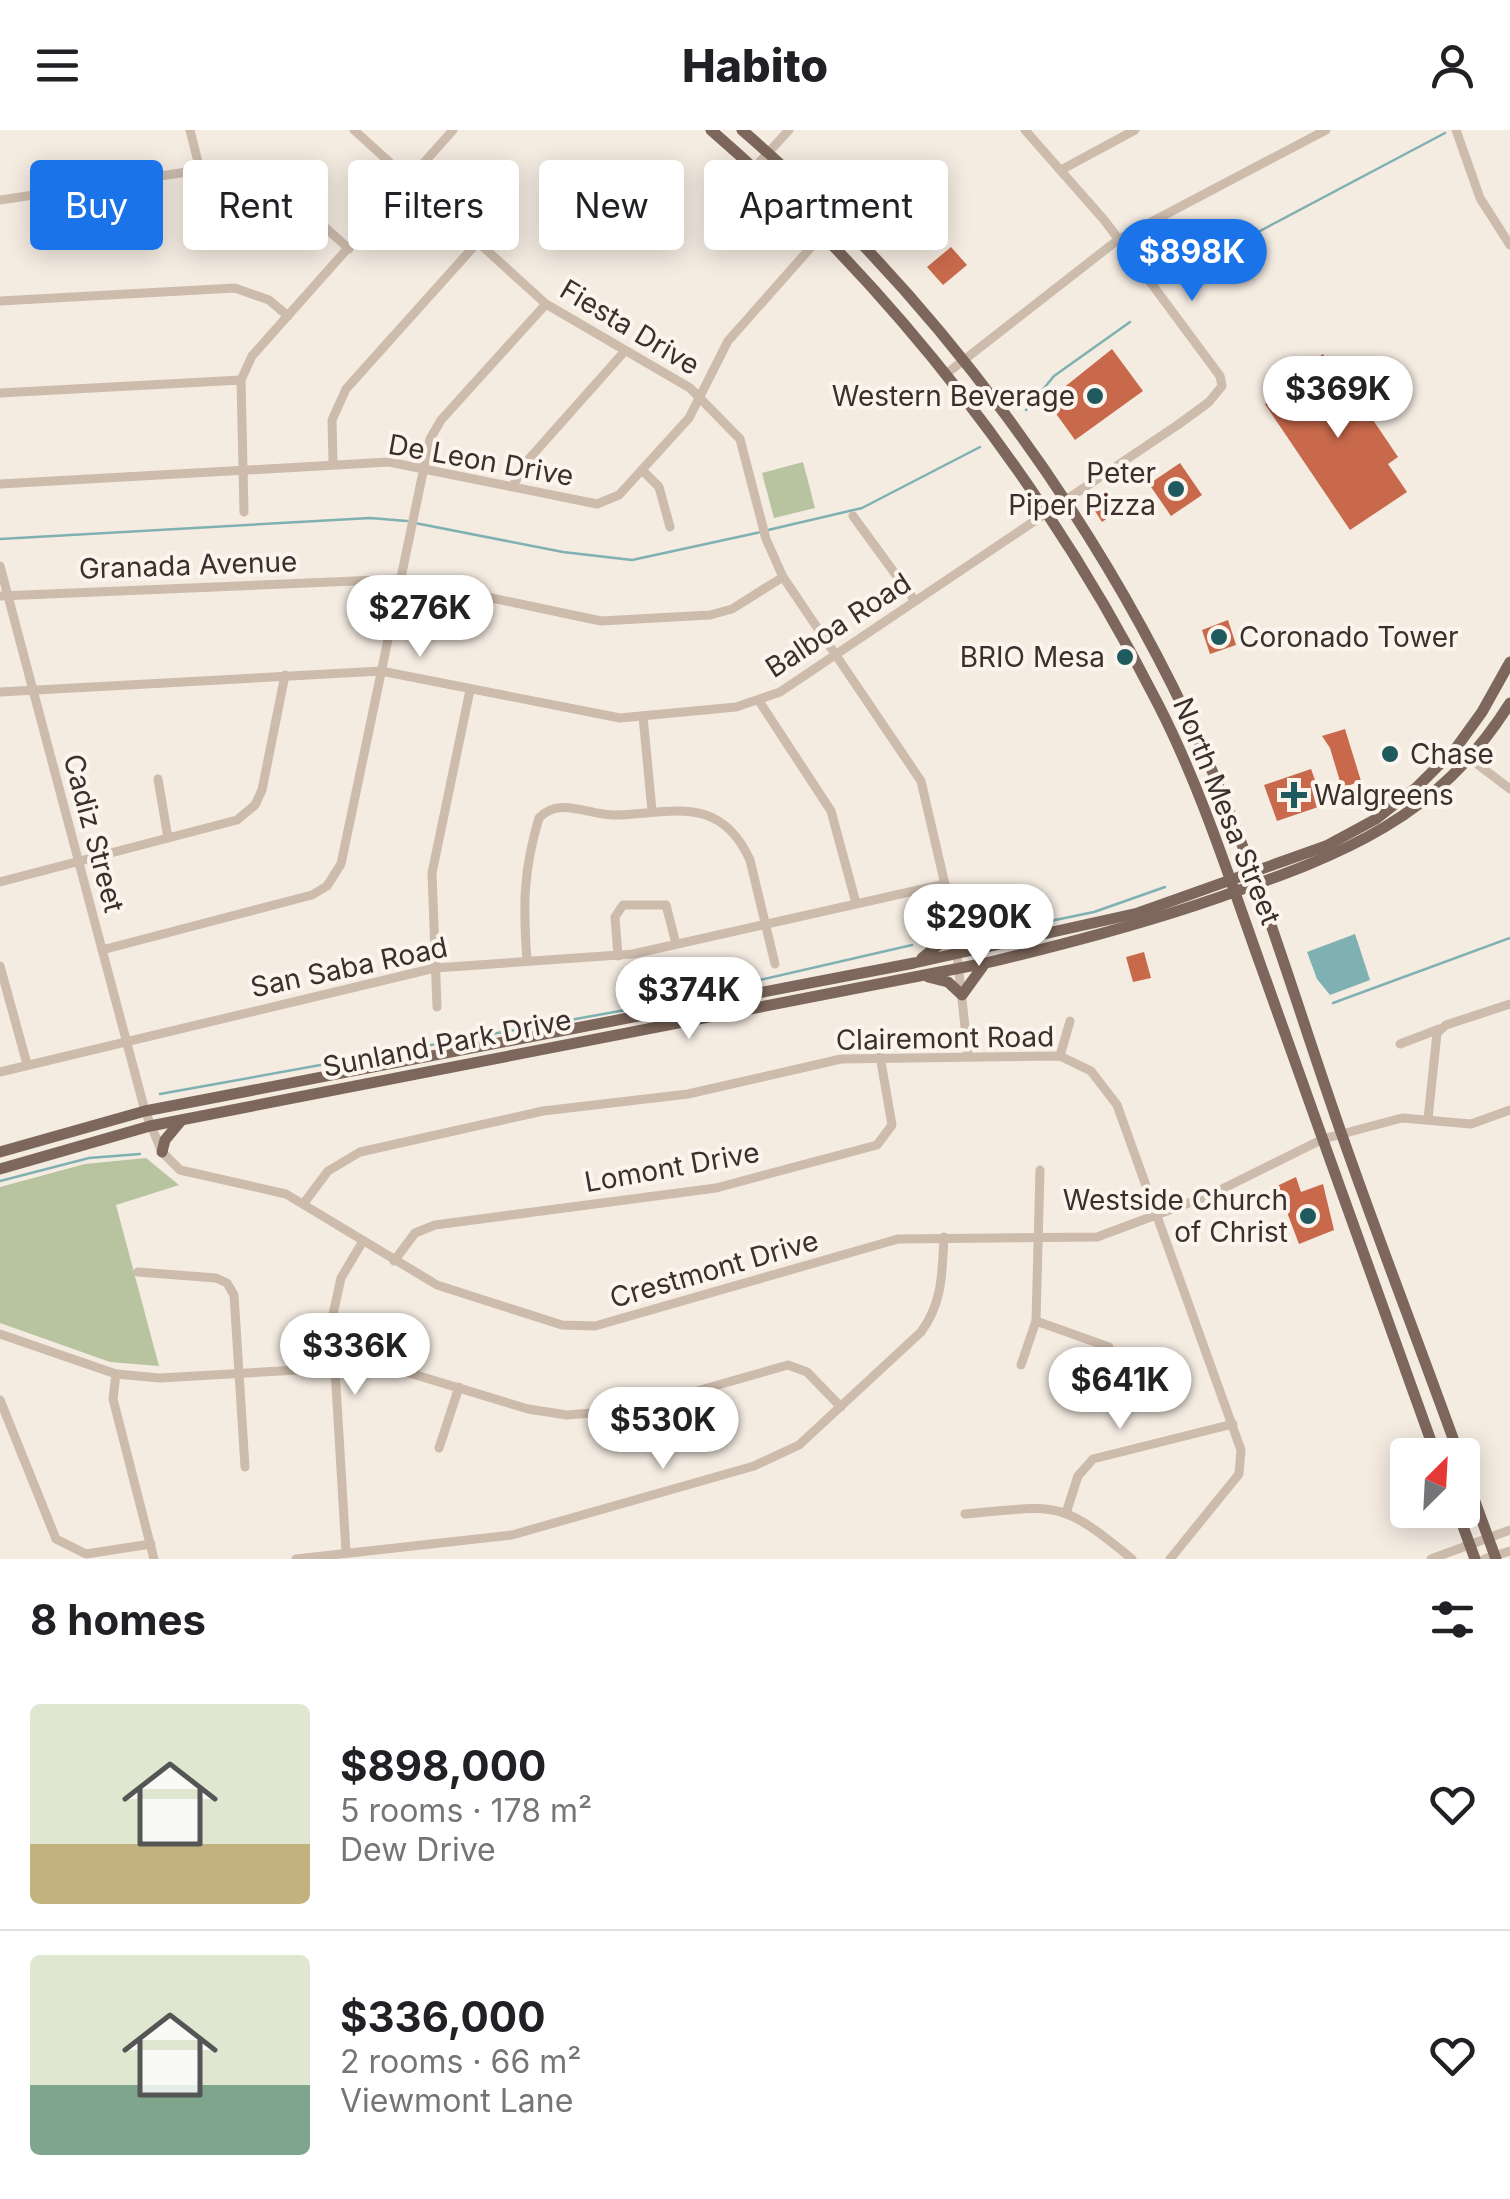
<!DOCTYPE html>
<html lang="en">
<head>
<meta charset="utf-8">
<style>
	:root { --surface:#fff; --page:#f6f6f6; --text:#202124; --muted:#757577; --line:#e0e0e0; --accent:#1a73e8 }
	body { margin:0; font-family:Inter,sans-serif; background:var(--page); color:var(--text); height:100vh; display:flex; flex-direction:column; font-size:38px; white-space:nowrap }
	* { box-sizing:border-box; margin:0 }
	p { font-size:32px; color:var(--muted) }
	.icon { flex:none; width:55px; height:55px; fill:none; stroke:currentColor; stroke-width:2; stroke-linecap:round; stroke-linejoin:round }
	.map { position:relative; height:1429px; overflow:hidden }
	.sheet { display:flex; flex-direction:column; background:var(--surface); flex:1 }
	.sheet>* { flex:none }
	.guide { position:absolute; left:30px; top:30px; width:1000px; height:90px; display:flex; gap:20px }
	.needle { width:65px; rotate:24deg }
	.fabs { position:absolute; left:1390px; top:1308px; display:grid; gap:20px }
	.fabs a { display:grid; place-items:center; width:90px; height:90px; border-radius:10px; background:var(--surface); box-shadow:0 5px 25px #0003; font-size:50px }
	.price { position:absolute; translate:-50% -85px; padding:0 22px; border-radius:35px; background:#fff; color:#222; font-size:32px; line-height:65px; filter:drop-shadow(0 2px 5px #0008) }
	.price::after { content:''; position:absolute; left:50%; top:60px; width:30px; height:22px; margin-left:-15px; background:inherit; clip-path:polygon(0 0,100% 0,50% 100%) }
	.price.current { background:var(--accent); color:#fff }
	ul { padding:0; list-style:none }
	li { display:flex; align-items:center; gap:30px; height:250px; padding:0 30px }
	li+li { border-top:2px solid var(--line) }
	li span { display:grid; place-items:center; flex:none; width:280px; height:200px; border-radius:10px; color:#555 }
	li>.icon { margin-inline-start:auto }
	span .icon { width:120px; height:120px; fill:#fffc; stroke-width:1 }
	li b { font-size:42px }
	h2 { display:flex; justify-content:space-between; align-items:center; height:120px; padding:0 30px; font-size:42px }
	.pill { padding:0 35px; border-radius:10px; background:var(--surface); box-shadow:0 5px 25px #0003; font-size:35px; line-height:90px }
	.pill.current { background:var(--accent); color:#fff }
	header { display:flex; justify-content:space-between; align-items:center; height:130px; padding:0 30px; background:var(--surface); font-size:45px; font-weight:800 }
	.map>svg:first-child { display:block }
	.green { fill:#b8c4a0 }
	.water { fill:#7fb0b2 }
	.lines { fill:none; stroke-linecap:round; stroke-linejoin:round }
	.stream { stroke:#7fb0b2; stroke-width:2.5 }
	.building { fill:#c8694b }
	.minor { stroke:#cdbbac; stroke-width:9 }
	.major { stroke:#7d675c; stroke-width:11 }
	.poi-dot { fill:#1f5a5e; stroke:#fbf5ee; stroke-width:4 }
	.labels { text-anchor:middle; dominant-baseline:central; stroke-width:8; stroke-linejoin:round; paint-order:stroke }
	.street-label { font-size:28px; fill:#3b302b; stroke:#fbf5ee }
	.poi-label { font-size:28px; fill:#3b302b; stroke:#fbf5ee; text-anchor:end }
</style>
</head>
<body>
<header><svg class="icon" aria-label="menu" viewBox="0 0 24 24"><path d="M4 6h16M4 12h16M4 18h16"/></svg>Habito<svg class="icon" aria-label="person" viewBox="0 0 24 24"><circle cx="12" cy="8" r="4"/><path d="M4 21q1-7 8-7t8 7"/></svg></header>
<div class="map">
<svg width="1510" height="1429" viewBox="0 0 1510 1429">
	<rect width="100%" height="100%" fill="#f4ebe1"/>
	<g class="green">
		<path d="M803 332 815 378 774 388 762 343Z"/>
		<path d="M146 1028 179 1055 116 1075 159 1236 110 1232 0 1193V1057L85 1034Z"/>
	</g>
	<path class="water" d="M1355 804 1370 850 1330 865 1317 849 1307 822Z"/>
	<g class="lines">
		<g class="stream">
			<path d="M1207 129 1445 3"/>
			<path d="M1026 280 1054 246 1130 192"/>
			<path d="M415 393 563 422 632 430 761 402"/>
			<path d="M768 400 862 378 980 317"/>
			<path d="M0 409 370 388 407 391"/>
			<path d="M1031 795 1094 782 1165 757"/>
			<path d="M1333 873 1510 808"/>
			<path d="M160 964 642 877 912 815"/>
			<path d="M0 1051 89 1028 140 1024"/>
		</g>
	</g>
	<g class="building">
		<path d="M951 117 967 135 943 155 927 137Z"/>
		<path d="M1112 219 1143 261 1075 310 1047 271Z"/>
		<path d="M1323 224 1328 232 1332 229 1398 327 1388 334 1407 362 1350 400 1265 274 1302 249 1290 230 1296 226 1304 237Z"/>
		<path d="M1180 333 1202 365 1171 386 1149 354Z"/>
		<path d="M1106 361 1122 378 1102 392 1090 373Z"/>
		<path d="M1228 490 1236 515 1210 524 1202 500Z"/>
		<path d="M1345 599 1361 651 1342 658 1330 618 1322 606Z"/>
		<path d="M1311 639 1324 675 1277 691 1264 655Z"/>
		<path d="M1144 822 1151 848 1133 852 1126 827Z"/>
		<path d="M1296 1047 1301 1062 1323 1054 1334 1100 1299 1114 1277 1056Z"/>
	</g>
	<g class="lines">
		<g class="minor">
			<path d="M190 0 200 40"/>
			<path d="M354 0 546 174 690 258 740 309 766 409 783 447 921 651 953 789 968 924"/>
			<path d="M1456 0 1480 68 1510 115"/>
			<path d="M755 37 789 0"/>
			<path d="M1061 40 1135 0"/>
			<path d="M0 70 200 40C266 44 302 76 349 119"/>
			<path d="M0 171 235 158 269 170 288 186"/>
			<path d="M946 244 1119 109 1326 0"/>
			<path d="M0 263 241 250"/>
			<path d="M333 334 332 290 346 259 477 113"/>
			<path d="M642 340 659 357 670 397"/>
			<path d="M0 354 389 332 597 374 619 365 689 288 728 211 836 89"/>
			<path d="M512 357 528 330 624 222"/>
			<path d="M244 382 241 250 252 226 453 0"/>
			<path d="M853 386 915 471"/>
			<path d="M0 436 145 981 162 1022 180 1040 286 1064 437 1155 562 1195 595 1196 898 1109 1097 1107 1210 1065 1323 1009 1402 988 1471 994 1510 980"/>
			<path d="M0 466 401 449 601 491 710 485 732 479 783 447"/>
			<path d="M0 562 381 541 620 588 736 577 780 562 1179 294 1209 272 1222 256 1220 246 1105 91 1025 0"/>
			<path d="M759 571 831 681 856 773"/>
			<path d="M643 586 652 681"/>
			<path d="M1456 618 1510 659"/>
			<path d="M158 649 168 708"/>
			<path d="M0 752 237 690 255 675 262 660 285 545"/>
			<path d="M102 820 312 765 327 756 341 734 430 309 441 290 546 174"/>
			<path d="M618 826 615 787 623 775H666L676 814"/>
			<path d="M527 831C523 776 523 741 539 688 559 666 588 685 614 685 672 684 719 663 750 730L775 834"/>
			<path d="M0 836 27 934"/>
			<path d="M437 877 432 743 470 560"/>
			<path d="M1400 914 1439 899"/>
			<path d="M1060 926 1070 891"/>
			<path d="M0 942 435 838 633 824 945 754"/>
			<path d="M1428 989 1437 903 1446 895 1510 874"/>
			<path d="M304 1073 328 1041 360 1022 543 981 688 964 841 929 1060 926 1091 941 1117 975 1241 1320 1239 1344 1170 1429"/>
			<path d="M394 1131 415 1103 435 1095 716 1058 877 1015 892 995 880 926"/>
			<path d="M138 1142 216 1148 227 1153 234 1165 245 1337"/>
			<path d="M1036 1191 1109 1217"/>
			<path d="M0 1204 116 1244 160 1248 383 1235 528 1279 567 1285 630 1280 788 1235 807 1242 841 1277"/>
			<path d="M1021 1235 1036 1191 1040 1040"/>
			<path d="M116 1244 113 1269 154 1429"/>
			<path d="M0 1270 56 1409 86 1424 151 1414"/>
			<path d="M439 1318 459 1257"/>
			<path d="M1067 1380 1078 1346 1093 1329 1233 1294"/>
			<path d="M965 1384C1058 1376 1058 1368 1132 1429"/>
			<path d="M346 1422 332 1189 341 1148 363 1111"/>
			<path d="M296 1429 512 1405 754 1336 799 1315 921 1202C943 1172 942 1143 944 1107"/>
			<path d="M1431 1429 1510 1400"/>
			<path d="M1484 1429 1510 1421"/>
		</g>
		<g class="major">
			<path d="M711 0C895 159 1048 357 1158 574 1201 658 1230 750 1262 839 1320 1001 1377 1163 1436 1325"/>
			<path d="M742 0C935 166 1097 386 1202 618 1259 743 1297 878 1343 1008 1380 1114 1421 1219 1459 1325"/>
			<path d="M922 828 942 812 953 789 975 805 1017 807"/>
			<path d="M928 847 948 852 962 865 983 836"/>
			<path d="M0 1022 145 981 914 833 1138 783 1326 716 1376 689 1417 657 1456 618 1482 582 1510 532"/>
			<path d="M162 1022 165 1010 180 992"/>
			<path d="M0 1039 150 996 986 833C1066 814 1143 794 1220 767 1344 724 1437 689 1510 573"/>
			<path d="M1462 1336 1496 1429"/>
			<path d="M1457 1380 1475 1429"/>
		</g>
	</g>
	<g class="poi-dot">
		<circle cx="1095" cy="266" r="10"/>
		<circle cx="1176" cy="359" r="10"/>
		<circle cx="1219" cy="507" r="10"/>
		<circle cx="1125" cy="527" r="10"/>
		<circle cx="1390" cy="624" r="10"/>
		<path d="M1289 650h10v10h10v10h-10v10h-10v-10h-10v-10h10z"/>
		<circle cx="1308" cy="1086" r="10"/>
	</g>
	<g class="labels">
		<g class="street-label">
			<text transform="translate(630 197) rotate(31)">Fiesta Drive</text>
			<text transform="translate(481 330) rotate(10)">De Leon Drive</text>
			<text transform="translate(188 435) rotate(-2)">Granada Avenue</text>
			<text transform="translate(838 495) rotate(-33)">Balboa Road</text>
			<text transform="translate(1227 681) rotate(68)">North Mesa Street</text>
			<text transform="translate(94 703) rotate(75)">Cadiz Street</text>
			<text transform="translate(349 837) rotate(-12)">San Saba Road</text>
			<text transform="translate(945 908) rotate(-1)">Clairemont Road</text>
			<text transform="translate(447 913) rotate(-11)">Sunland Park Drive</text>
			<text transform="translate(672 1037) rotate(-10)">Lomont Drive</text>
			<text transform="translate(714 1139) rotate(-16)">Crestmont Drive</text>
		</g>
		<g class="poi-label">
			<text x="1075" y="266">Western Beverage</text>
			<text x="1156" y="343">Peter<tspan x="1156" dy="32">Piper Pizza</tspan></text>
			<text x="1239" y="507" text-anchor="start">Coronado Tower</text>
			<text x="1105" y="527">BRIO Mesa</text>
			<text x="1410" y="624" text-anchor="start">Chase</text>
			<text x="1314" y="665" text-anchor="start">Walgreens</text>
			<text x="1288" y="1070">Westside Church<tspan x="1288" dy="32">of Christ</tspan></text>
		</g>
	</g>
</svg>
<div class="fabs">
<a><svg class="needle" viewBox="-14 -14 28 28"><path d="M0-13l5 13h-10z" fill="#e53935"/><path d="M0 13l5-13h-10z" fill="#757577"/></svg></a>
</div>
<b class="price current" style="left:1192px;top:174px">$898K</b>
<b class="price" style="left:1338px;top:311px">$369K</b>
<b class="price" style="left:420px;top:530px">$276K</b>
<b class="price" style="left:979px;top:839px">$290K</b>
<b class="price" style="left:689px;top:912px">$374K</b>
<b class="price" style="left:355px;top:1268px">$336K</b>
<b class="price" style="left:1120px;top:1302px">$641K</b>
<b class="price" style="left:663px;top:1342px">$530K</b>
<div class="guide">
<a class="pill current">Buy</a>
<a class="pill">Rent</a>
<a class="pill">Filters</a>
<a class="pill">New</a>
<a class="pill">Apartment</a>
</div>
</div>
<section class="sheet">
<h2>8 homes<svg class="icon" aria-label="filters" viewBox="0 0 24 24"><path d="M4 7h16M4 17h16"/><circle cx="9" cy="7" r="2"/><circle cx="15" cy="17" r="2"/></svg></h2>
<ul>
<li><span style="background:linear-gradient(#dfe7d0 70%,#c2b280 0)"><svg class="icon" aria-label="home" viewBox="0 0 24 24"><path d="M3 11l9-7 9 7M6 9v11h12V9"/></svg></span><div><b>$898,000</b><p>5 rooms · 178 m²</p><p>Dew Drive</p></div><svg class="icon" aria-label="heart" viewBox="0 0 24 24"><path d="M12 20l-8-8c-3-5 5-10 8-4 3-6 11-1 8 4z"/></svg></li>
<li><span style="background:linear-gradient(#dfe7d0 65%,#7fa58c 0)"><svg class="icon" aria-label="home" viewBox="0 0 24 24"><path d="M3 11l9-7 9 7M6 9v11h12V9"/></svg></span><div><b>$336,000</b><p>2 rooms · 66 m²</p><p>Viewmont Lane</p></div><svg class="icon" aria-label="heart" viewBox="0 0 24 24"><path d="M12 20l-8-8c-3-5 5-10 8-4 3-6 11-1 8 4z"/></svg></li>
</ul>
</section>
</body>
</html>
